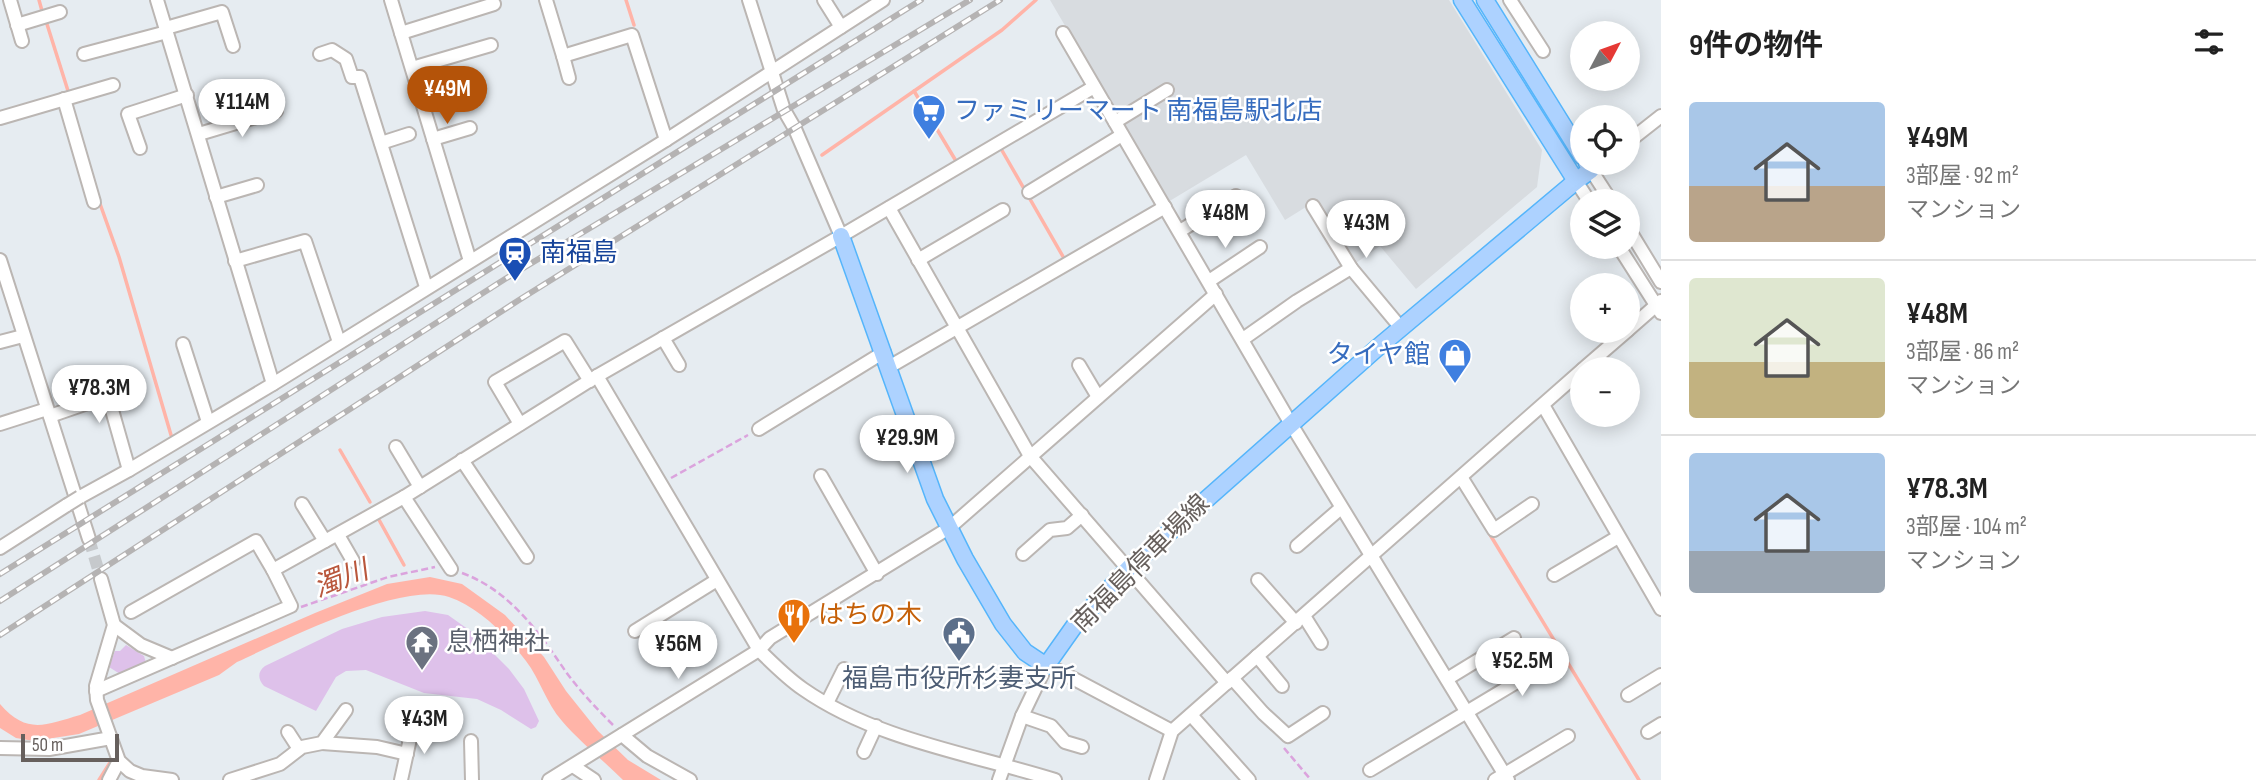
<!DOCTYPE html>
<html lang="ja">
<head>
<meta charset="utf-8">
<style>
	:root { --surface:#fff; --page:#f6f6f6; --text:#222; --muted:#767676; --line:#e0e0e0; --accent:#b45309 }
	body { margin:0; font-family:"Sofia Sans Condensed","Noto Sans JP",sans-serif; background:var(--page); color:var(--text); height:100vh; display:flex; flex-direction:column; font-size:26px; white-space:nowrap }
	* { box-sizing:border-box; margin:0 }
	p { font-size:23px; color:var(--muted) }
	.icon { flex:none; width:38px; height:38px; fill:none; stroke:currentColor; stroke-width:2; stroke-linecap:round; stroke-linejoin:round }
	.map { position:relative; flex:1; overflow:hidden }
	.details { display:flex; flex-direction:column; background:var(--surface); width:595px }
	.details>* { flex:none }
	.needle { width:46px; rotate:49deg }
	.tools { position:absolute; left:1570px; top:21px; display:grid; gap:14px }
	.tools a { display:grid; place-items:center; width:70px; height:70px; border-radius:50%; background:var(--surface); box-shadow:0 4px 18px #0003; font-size:35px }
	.scale { position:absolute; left:21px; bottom:18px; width:98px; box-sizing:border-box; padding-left:7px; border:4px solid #67605d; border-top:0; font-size:19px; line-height:24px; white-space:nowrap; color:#67605d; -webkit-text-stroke:5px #fff; paint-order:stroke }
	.price { position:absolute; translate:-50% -60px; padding:0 16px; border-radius:24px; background:#fff; color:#222; font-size:23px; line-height:46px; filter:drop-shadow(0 2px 4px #0008) }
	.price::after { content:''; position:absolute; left:50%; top:42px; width:21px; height:16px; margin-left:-10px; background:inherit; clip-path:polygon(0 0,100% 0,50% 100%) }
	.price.selected { background:var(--accent); color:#fff }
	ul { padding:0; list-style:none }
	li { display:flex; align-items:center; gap:21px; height:175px; padding:0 28px }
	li+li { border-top:2px solid var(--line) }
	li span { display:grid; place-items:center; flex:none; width:196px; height:140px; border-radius:7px; color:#555 }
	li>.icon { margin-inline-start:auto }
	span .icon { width:84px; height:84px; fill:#fffc; stroke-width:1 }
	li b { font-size:30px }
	h2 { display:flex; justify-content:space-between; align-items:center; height:84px; padding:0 28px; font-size:30px }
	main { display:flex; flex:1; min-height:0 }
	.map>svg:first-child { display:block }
	.industrial { fill:#d8dce0 }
	.green { fill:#dec1ea }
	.water { fill:#ffb4a8 }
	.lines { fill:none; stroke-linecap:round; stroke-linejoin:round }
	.stream { stroke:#ffb4a8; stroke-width:3.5 }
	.minor-tunnel { stroke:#c6c9cc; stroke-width:12; stroke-dasharray:12 6; stroke-linecap:butt }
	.minor-casing { stroke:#bbb6b3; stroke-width:16 }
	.major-casing { stroke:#55b5fb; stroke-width:19 }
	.path { stroke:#dba3dd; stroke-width:2.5; stroke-dasharray:7 3.5; stroke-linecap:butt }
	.minor { stroke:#fff; stroke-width:12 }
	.major { stroke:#add2ff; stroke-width:16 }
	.rail-casing { stroke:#b5b3b3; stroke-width:6 }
	.rail { stroke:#fff; stroke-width:3.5; stroke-dasharray:10; stroke-linecap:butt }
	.minor-bridge-casing { stroke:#bbb6b3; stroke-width:16; stroke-linecap:butt }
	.minor-bridge { stroke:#fff; stroke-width:12 }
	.labels { text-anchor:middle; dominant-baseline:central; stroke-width:5; stroke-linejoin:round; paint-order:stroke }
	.shop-label { font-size:26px; fill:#366cbe; stroke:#fff; text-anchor:start }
	.transit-label { font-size:26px; fill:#164399; stroke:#fff; text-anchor:start }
	.street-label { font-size:26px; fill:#67605d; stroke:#fff }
	.food-label { font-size:26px; fill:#c56008; stroke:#fff; text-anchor:start }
	.worship-label { font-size:26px; fill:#5b616d; stroke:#fff; text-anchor:start }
	.service-label { font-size:26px; fill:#4e5e75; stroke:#fff }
	.water-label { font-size:28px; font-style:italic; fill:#b9573c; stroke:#fff }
</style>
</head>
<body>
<main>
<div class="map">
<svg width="1661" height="780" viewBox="0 0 1661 780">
	<rect width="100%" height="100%" fill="#e6ecf1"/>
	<path class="industrial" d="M1050 0H1449L1542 150 1537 187 1416 289 1380 246 1356 263 1314 202 1285 220 1246 155 1168 202Z"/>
	<g class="green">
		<path d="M425 611 448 615 472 632 509 669 524 689 539 721 536 727 531 729 501 710 477 699 424 693 366 670 346 671 336 677 316 711 264 686C258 679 257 672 265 666L342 629 382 617Z"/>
		<path d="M126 645 144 656 146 663 120 674 109 667 115 651H120Z"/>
	</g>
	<path class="water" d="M430 577 462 584 505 615 544 657 566 691 598 731 628 760 661 780H623C603 760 580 742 562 721 546 703 540 679 526 661 507 636 479 607 449 597 401 581 283 641 237 662L219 675 79 734 34 741 16 738 0 728V704C27 735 45 725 80 715L315 613 387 584Z"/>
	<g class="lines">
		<g class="stream">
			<path d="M39 0 42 11"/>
			<path d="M626 0 634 25"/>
			<path d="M46 21 69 94"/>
			<path d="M914 91 956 161"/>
			<path d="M1000 147 1065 260"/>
			<path d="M822 155 1002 30 1036 0"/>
			<path d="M99 201 119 257 171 435"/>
			<path d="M340 450 370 502"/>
			<path d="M378 518 404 565"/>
			<path d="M1489 533 1639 780"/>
			<path d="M99 780 111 761"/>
		</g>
		<path class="minor-tunnel" d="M89 539 101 579"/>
		<defs>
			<g id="minor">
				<path d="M10 0 22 41"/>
				<path d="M157 0 273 384"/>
				<path d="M391 0 470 261"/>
				<path d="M546 0 563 56 632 35 666 140"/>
				<path d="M749 0 784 110 795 129 841 236"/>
				<path d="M824 0 841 27"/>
				<path d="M1510 0 1543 51"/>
				<path d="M17 25 60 12"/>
				<path d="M166 28 222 12 233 46"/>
				<path d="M401 33 494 4"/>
				<path d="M1063 33 1291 424 1508 780"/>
				<path d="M84 54 167 32"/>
				<path d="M320 54 332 50 346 59 352 77H360L426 287"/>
				<path d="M563 56 569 78"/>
				<path d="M412 68 491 45"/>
				<path d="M64 99 94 202"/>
				<path d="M0 118 113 85"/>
				<path d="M1115 122 1167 90"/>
				<path d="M199 134 276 111"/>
				<path d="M433 139 470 128"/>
				<path d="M1628 142 1661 116"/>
				<path d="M381 143 409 134"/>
				<path d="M140 148 128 114 187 95"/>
				<path d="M1601 163 1591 170 1611 201"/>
				<path d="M1576 181 1589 201"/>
				<path d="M1029 192 1122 135"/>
				<path d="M216 197 257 185"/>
				<path d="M1313 206 1351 268 1401 328"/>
				<path d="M889 208 1030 456 1227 683"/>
				<path d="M1628 228 1661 282"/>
				<path d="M1180 231 1236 196"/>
				<path d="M1619 247 1661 313"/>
				<path d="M0 260 89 539"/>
				<path d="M918 260 1003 210"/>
				<path d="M235 261 305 241 339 342"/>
				<path d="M1209 281 1260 247"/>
				<path d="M1628 330 1661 301"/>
				<path d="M663 338 679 365"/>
				<path d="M1243 339 1297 301 1351 268"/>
				<path d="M0 342 23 336"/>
				<path d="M183 344 208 422"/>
				<path d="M1079 365 1098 397"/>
				<path d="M889 367 1165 207"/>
				<path d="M1583 369 1627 331"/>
				<path d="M597 376 759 650C773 664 787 678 803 689 876 740 972 754 1055 780"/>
				<path d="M1543 405 1661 609"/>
				<path d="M50 416 108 396 129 470"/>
				<path d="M0 424 47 409"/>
				<path d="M520 424 495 382 565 341 590 381"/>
				<path d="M759 429 884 352"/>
				<path d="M396 447 420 487"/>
				<path d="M462 460 527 557"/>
				<path d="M821 476 877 574"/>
				<path d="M1461 477 1494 530 1532 504"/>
				<path d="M80 497 129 470 273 384 666 140 883 0"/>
				<path d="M404 497 451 569"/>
				<path d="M302 504 325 541"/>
				<path d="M338 535 353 561"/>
				<path d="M1297 546 1341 508"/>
				<path d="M0 548 67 505"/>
				<path d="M1023 554 1050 530 1067 528 1082 515"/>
				<path d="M1554 575 1618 537"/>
				<path d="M101 579 114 625 96 686 97 700 119 761 130 771 142 776 172 780"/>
				<path d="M1258 580 1296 623"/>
				<path d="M131 612 256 541 273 570"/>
				<path d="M1304 616 1321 643"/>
				<path d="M114 625 141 645 172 658"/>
				<path d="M635 631 717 580"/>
				<path d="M1257 656 1282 686"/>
				<path d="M1232 678 1263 713 1288 736 1323 713"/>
				<path d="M1447 679 1514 638"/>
				<path d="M96 691 291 606 273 570 404 497 597 376 841 236 1094 87"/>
				<path d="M1628 695 1661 675"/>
				<path d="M827 703 844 669"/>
				<path d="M1191 715 1249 780"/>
				<path d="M1022 716 1051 726 1065 742 1082 747"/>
				<path d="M288 732 299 749"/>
				<path d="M1648 732 1661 724"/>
				<path d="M622 735 647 756 690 780"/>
				<path d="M471 741 472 780"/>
				<path d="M322 743 377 747 407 754"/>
				<path d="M0 748 49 749 111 738"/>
				<path d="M864 752 876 726"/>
				<path d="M573 766 594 780"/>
				<path d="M1370 770 1560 656"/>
				<path d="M109 780 119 761"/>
				<path d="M230 780 280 764 302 747 322 743 346 710"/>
				<path d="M401 780 413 725"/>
				<path d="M549 780 759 650 770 638 949 528 1216 294"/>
				<path d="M999 780 1022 716 1046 666 1059 671 1172 731"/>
				<path d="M1156 780 1172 731 1582 370"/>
				<path d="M1495 780 1568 736"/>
			</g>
			<g id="major">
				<path d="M1462 0 1576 181"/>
				<path d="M1485 0 1582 156"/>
				<path d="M841 236 935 499 965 559 1003 624 1025 652 1046 666 1075 625 1129 568 1376 349 1576 181 1591 170 1587 163"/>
			</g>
		</defs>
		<use href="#minor" class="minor-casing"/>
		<use href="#major" class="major-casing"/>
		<g class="path">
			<path d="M671 478 748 435"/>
			<path d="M462 573C509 590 539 632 566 672 580 691 596 708 613 725"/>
			<path d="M301 607 388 577 435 567"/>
			<path d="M1284 748 1311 780"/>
		</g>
		<use href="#minor" class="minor"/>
		<use href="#major" class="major"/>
		<defs>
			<g id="rail">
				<path d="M0 574 921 0"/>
				<path d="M0 601 505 279 970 0"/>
				<path d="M0 635 519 300 1000 0"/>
			</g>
		</defs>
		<use href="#rail" class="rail-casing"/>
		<use href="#rail" class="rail"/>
		<defs>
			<path id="minor-bridge" d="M67 505 80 497"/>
		</defs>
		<use href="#minor-bridge" class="minor-bridge-casing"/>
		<use href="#minor-bridge" class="minor-bridge"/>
	</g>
	<defs>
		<symbol id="supermarket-pin" viewBox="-11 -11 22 30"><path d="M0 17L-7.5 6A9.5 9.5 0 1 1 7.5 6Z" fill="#3f7fe0" stroke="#fff"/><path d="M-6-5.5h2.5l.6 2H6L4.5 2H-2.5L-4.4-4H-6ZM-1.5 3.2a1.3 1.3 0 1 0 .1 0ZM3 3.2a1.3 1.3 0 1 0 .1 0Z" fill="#fff"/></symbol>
		<symbol id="station-pin" viewBox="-11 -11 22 30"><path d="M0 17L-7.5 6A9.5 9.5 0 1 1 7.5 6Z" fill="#1a4fb4" stroke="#fff"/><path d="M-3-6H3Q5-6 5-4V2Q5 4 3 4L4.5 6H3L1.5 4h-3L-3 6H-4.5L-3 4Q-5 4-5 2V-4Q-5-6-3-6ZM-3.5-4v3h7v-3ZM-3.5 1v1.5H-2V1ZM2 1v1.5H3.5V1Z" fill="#fff"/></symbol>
		<symbol id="shop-pin" viewBox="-11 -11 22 30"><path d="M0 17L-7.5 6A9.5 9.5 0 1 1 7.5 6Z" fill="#3f7fe0" stroke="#fff"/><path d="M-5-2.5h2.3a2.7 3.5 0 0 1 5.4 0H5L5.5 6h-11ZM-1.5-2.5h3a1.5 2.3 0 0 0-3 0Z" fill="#fff"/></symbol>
		<symbol id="restaurant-pin" viewBox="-11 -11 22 30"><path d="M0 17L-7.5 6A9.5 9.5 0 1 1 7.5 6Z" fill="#e8710a" stroke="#fff"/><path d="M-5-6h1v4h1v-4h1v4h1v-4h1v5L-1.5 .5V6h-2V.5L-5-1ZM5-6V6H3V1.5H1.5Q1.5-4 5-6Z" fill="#fff"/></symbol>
		<symbol id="civic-pin" viewBox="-11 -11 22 30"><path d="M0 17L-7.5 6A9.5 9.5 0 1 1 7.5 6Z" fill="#5c6f8a" stroke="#fff"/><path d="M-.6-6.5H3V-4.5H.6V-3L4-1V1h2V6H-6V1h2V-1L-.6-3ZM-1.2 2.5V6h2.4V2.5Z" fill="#fff"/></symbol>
		<symbol id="temple-pin" viewBox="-11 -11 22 30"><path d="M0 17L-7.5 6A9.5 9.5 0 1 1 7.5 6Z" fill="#6b7280" stroke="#fff"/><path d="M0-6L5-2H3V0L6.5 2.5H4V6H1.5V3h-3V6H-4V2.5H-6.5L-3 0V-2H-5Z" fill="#fff"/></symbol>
	</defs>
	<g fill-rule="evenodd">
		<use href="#supermarket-pin" x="910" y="92" width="38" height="52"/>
		<use href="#station-pin" x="496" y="234" width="38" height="52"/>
		<use href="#shop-pin" x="1436" y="336" width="38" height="52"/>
		<use href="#restaurant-pin" x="775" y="596" width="38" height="52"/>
		<use href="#civic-pin" x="940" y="614" width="38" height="52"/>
		<use href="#temple-pin" x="403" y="623" width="38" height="52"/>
	</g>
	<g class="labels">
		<g class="shop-label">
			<text x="954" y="111">ファミリーマート 南福島駅北店</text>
			<text x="1430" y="355" text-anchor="end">タイヤ館</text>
		</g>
		<g class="transit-label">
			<text x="540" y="253">南福島</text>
		</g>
		<g class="street-label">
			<text transform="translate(1141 564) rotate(-45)">南福島停車場線</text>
		</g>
		<g class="food-label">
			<text x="818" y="615">はちの木</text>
		</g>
		<g class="worship-label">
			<text x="446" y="642">息栖神社</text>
		</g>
		<g class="service-label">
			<text x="959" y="679">福島市役所杉妻支所</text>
		</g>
		<g class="water-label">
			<text transform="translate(341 579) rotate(-21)">濁川</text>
		</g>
	</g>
</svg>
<div class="tools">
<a><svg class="needle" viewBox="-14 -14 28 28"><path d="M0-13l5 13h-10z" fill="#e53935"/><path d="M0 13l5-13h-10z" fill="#767676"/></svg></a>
<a><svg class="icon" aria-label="locate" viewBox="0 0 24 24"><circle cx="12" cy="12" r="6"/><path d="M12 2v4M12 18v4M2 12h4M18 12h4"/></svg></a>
<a><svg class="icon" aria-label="layers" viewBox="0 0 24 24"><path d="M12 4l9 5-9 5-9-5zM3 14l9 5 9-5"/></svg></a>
<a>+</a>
<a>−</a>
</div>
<div class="scale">50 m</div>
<b class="price selected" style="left:447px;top:126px">¥49M</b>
<b class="price" style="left:242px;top:139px">¥114M</b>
<b class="price" style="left:1225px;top:250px">¥48M</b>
<b class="price" style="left:1366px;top:260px">¥43M</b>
<b class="price" style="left:99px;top:425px">¥78.3M</b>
<b class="price" style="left:907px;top:475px">¥29.9M</b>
<b class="price" style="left:678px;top:681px">¥56M</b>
<b class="price" style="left:1522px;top:698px">¥52.5M</b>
<b class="price" style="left:424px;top:756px">¥43M</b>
</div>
<section class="details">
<h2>9件の物件<svg class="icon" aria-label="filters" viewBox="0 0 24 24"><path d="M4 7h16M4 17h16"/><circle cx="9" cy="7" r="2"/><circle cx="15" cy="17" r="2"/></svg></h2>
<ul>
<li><span style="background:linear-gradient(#a9c7e8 60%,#b9a48a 0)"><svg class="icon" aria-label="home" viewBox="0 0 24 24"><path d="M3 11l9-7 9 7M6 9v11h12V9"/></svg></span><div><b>¥49M</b><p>3部屋 · 92 m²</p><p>マンション</p></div></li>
<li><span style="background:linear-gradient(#dfe7d0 60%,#c2b280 0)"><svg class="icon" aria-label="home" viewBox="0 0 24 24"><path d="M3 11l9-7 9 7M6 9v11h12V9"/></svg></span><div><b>¥48M</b><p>3部屋 · 86 m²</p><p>マンション</p></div></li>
<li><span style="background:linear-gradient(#a9c7e8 70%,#9aa5b1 0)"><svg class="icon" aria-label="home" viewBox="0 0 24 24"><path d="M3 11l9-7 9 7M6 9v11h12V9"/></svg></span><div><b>¥78.3M</b><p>3部屋 · 104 m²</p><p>マンション</p></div></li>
</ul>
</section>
</main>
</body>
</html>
